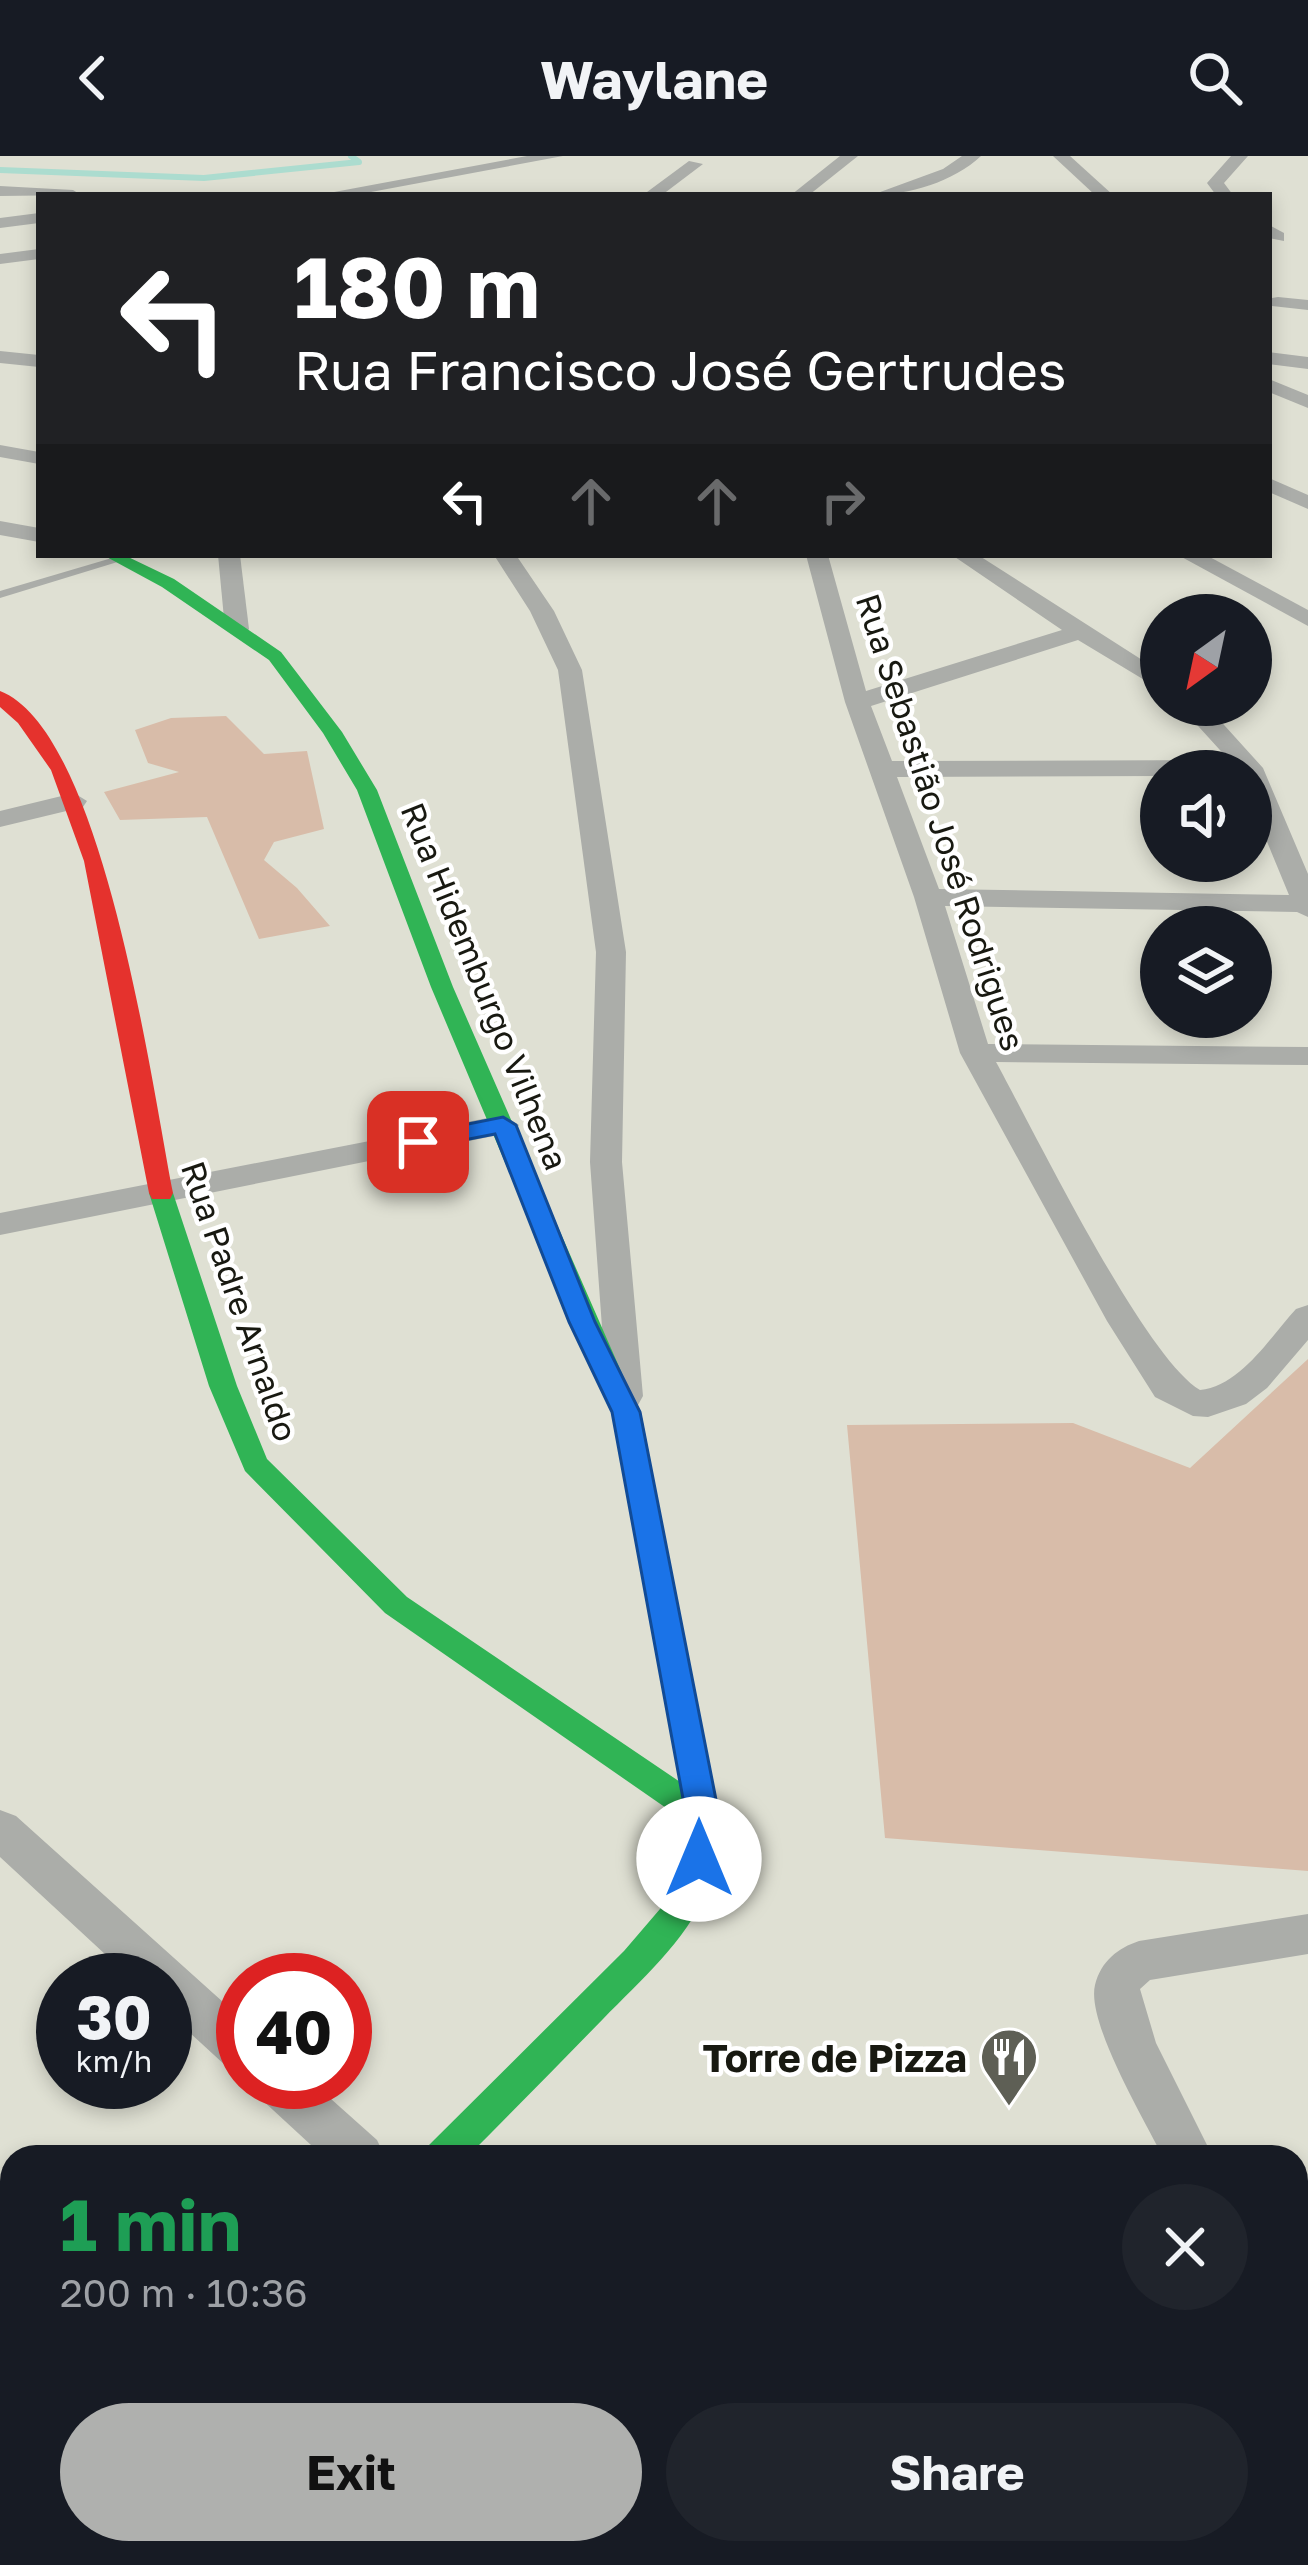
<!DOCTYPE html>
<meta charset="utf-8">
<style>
body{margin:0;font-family:"Golos Text",sans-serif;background:#20242c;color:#f1f3f6;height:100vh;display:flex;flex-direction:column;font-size:45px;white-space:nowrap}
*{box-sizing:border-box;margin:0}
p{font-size:39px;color:#9ea1a6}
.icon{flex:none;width:66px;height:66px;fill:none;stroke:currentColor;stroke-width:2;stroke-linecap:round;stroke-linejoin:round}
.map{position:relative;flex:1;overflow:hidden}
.sheet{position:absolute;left:0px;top:1989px;width:1308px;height:420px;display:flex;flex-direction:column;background:#171b24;border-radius:36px 36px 0 0;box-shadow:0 6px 18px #0003}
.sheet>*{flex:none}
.banner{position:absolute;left:36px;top:36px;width:1236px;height:366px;border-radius:0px;box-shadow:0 6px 18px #0003;background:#202124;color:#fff;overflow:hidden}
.needle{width:78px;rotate:213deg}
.fabs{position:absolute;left:1140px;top:438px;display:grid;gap:24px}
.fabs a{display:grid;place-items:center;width:132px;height:132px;border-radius:50%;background:#171b24;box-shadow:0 6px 18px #0003;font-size:60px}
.speed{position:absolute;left:36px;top:1797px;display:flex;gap:24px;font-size:60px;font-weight:700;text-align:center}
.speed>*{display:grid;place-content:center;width:156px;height:156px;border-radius:50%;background:#171b24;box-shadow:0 6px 18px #0003;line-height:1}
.speed small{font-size:30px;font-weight:400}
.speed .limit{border:18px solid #d22;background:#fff;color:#111}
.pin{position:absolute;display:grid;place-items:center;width:102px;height:102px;color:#fff;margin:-51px;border-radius:24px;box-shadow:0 6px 18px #0006}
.me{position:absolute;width:132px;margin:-66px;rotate:0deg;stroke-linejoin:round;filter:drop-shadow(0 0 9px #0008)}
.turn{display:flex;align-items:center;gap:42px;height:252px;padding:0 60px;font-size:54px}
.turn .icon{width:156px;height:156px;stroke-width:2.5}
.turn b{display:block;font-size:84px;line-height:102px}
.lanes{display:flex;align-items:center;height:114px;padding:0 60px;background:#0003;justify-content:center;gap:60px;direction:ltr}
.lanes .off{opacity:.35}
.round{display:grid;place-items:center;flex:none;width:126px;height:126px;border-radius:63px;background:#20242c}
.overview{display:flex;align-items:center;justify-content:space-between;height:204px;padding:0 60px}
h1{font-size:72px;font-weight:700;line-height:90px;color:#1e9e55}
.action{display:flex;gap:24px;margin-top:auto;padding:24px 60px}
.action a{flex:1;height:138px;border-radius:72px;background:#afb0ae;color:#111;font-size:48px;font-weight:700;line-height:138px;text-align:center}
.action a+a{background:#20242c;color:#f1f3f6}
header{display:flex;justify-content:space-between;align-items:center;height:156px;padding:0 60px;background:#171b24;font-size:54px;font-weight:700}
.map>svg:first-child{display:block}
.forest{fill:#d8bca9}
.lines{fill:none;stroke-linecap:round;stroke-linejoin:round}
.stream{stroke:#acdccf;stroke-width:6}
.lane{fill:#abada9;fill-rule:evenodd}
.street{fill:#abada9;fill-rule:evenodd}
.fast{fill:#30b455;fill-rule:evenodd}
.jam{fill:#e5322d;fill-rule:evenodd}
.route{fill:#1a73e8;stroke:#114b97;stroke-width:3}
.labels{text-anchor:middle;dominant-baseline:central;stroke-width:9;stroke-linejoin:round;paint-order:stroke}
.street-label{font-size:33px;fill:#181911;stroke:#fff}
.near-poi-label{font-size:39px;font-weight:bold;fill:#181911;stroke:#fff;text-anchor:end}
</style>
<header><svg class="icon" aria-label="back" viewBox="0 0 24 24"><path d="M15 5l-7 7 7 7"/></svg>Waylane<svg class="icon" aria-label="search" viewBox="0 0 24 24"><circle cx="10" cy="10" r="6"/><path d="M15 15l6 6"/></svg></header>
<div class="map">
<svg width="1308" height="2409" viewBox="0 0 1308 2409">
<rect width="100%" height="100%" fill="#dfe0d3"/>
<g class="forest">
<path d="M226,560l38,38 43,-3 17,78 -50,13 -10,18 33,28 33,38 -71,13 -52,-122 -87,3 -16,-28 75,-20 -31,-9 -13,-33 36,-12z"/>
<path d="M1308,1203v512l-423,-33 -38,-413 226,-2 117,45z"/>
</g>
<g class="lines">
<path class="stream" d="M0,14l204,8 155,-16 -8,-6"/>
<path class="lane" d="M122,399l4,3 -2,2 -124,38v-7z"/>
<g class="street">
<path d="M527,0h36l-208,39h-37z"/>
<path d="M840,0h18l-49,39h-18z"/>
<path d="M962,0h19c-28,26 -72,39 -109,39l71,-26z"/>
<path d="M1053,0h17l43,39h-18z"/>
<path d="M1231,0h17l-24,27 9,12h-17l-9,-12z"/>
<path d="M689,5l14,3 -41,31h-19z"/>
<path d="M0,30l73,4 8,5 -81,1z"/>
<path d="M39,57v10l-39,5v-10z"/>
<path d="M1269,69l15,8v8l-15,-3z"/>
<path d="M39,93v10l-39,5v-10z"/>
<path d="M1278,141l30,3v10l-36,-4v-8z"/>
<path d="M0,195l39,4v12l-39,-4z"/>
<path d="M1269,196l39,5v12l-39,-5z"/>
<path d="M1269,223l39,16v13l-39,-16z"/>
<path d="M0,289l39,7v12l-39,-7z"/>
<path d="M1269,322l39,17v14l-39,-17z"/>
<path d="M0,365l39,7v14l-39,-7z"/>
<path d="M218,399h22l9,74 -4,5 -8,2 -12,-7z"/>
<path d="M494,399h22l38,56 28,59 44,282 -4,210 21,234 -5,9 -13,4 -13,-4 -5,-9 -17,-234 6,-210 -38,-282 -28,-59z"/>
<path d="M806,399h22l38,136 196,-61 -110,-75h26l183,117v18l-83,-50 -207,66 21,55 337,-1 -50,-55h27l57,63 45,106v43l-11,-5 -352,-6 43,138 320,3v18l-312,-3c38,69 148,295 204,328 41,-4 70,-53 96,-81l12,-4v35l-41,48 -21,16 -38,13 -15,-1 -38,-19 -48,-76 -147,-268 -46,-156 -69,-195zM1161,615h90v32l38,92 -350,-6 -42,-112 264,-1z"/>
<path d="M1178,399h28l102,55v16z"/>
<path d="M74,637l13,8 -4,6 -83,20v-16z"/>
<path d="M503,959l16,10 -5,7 -514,103v-22z"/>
<path d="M0,1654l16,6 227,204v53l-17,-7 -61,-56v-30h-32l-133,-123z"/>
<path d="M1308,1758v40l-158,26 -10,9 16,54 57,114h-50c-18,-36 -77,-135 -68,-172 6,-24 23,-37 44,-44z"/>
<path d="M253,1926h59l65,58 8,17h-61l-64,-59z"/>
<path d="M1308,2089v50l-12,4v-50z"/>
<path d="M0,2116l12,3v52l-12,-3z"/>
<path d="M714,2397h57l-5,12h-57z"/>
</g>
<g class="fast">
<path d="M103,399h21l50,24 107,73 61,80 35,58 76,197 171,391 -4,7h-20l-4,-7 -165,-391 -74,-197 -34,-57 -54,-73 -107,-73z"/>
<path d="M161,1029l12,8 64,193 30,73 140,138 279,189 12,-6 11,4c14,28 10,78 -2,107 -21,50 -67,90 -104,128 -45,46 -90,92 -136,138h-44l6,-12 195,-194 42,-49 16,-43v-40l-297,-206 -140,-142 -36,-85 -60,-193z"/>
</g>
<g class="jam">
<path d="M0,535c104,40 152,397 173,502l-3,6h-18l-3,-6 -65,-332 -33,-91 -33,-47 -18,-16z"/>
<path d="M610,1212l10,3 21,41 73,382 -5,10 -11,4 -11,-4 -5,-10 -69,-382 -17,-34z"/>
</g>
</g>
<path class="route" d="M503,961l13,8 79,197 45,90 79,403 -8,54 -12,4 -12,-4 -5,-10 4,-44 -74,-403 -43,-90 -74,-188 -77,15 -13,-7 13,-8z"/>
<defs>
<g id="restaurant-pin" transform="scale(3)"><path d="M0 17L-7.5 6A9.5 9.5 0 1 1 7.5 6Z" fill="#5e5f55" stroke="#fff"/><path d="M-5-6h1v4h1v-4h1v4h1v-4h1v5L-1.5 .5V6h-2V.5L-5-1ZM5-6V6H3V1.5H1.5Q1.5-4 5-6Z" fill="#fff"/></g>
</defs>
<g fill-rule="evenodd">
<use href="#restaurant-pin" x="1009" y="1901"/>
</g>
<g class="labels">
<g class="street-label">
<text transform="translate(941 666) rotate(72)">Rua Sebastião José Rodrigues</text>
<text transform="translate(485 830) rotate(68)">Rua Hidemburgo Vilhena</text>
<text transform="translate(240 1145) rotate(71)">Rua Padre Arnaldo</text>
</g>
<g class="near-poi-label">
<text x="967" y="1901">Torre de Pizza</text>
</g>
</g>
</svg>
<div class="fabs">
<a><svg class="needle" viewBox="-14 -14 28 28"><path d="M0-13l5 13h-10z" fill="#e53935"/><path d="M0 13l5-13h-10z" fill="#9ea1a6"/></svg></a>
<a><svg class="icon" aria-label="sound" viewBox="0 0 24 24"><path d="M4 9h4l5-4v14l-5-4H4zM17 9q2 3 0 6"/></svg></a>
<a><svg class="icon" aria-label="layers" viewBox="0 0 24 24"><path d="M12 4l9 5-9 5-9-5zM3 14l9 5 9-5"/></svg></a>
</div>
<div class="speed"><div>30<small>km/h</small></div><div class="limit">40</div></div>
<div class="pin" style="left:418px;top:986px;background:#d93025"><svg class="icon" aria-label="arrive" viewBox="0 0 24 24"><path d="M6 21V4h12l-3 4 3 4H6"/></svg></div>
<svg class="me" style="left:699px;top:1703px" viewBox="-20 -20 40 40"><circle r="19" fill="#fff"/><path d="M0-13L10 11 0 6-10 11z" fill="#1a73e8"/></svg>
<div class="banner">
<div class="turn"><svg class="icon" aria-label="left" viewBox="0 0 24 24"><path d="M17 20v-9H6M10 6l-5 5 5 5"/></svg><div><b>180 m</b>Rua Francisco José Gertrudes</div></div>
<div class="lanes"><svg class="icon" aria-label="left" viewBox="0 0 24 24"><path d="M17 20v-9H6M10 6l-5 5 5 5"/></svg><svg class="icon off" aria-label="ahead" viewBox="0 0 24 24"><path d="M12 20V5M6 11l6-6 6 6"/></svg><svg class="icon off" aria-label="ahead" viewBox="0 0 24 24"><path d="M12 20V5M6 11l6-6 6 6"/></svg><svg class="icon off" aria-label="right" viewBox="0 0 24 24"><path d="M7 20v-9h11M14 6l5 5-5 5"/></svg></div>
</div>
<section class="sheet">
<div class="overview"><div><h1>1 min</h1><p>200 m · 10:36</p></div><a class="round"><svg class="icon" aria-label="close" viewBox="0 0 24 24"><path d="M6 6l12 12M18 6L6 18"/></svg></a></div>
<div class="action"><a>Exit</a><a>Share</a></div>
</section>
</div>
